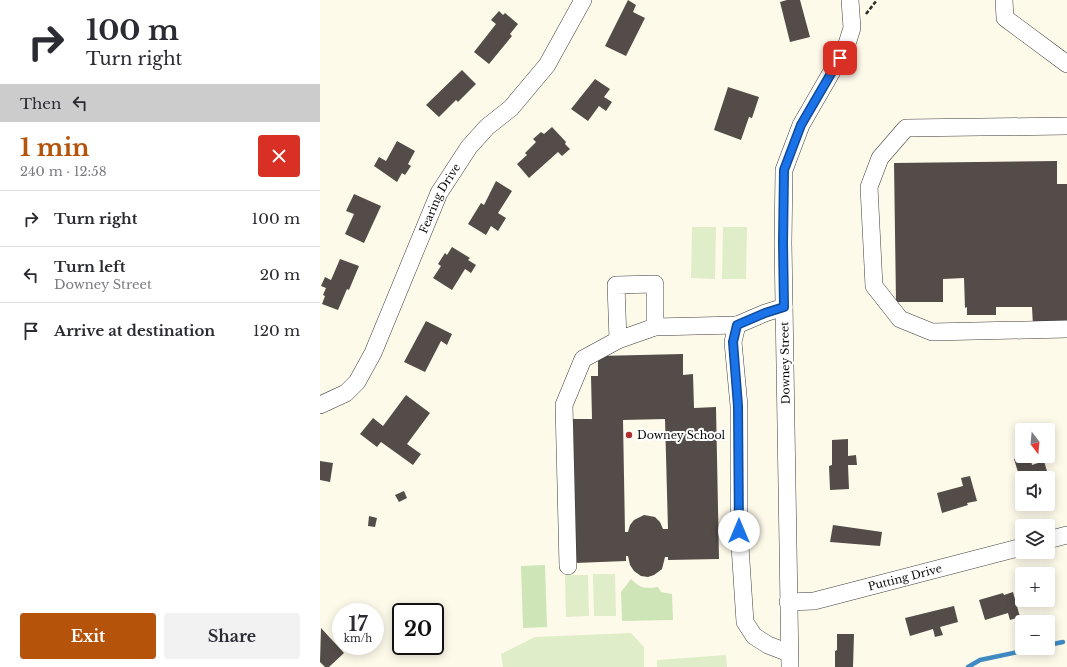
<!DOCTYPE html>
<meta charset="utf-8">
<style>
body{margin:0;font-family:"Libre Baskerville",serif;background:#f2f2f3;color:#2b2b33;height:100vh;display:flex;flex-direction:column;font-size:15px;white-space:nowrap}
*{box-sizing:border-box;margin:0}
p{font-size:13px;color:#7c7c81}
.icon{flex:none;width:22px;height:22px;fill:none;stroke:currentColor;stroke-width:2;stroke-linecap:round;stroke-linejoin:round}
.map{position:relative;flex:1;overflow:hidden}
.details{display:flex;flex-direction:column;background:#fff;width:320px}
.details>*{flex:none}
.guide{background:#fff;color:#2b2b33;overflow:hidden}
.needle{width:26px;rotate:164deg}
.buttons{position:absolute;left:695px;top:423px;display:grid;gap:8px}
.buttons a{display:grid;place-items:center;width:40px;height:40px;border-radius:4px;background:#fff;box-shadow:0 2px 10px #0003;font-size:20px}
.speed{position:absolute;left:12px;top:603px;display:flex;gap:8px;font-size:20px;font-weight:700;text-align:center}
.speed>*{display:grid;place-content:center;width:52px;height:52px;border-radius:50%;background:#fff;box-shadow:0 2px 10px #0003;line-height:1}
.speed small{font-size:10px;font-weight:400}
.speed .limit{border:2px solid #111;border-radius:6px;background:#fff;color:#111}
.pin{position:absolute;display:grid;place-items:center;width:34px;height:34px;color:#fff;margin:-17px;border-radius:8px;box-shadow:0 2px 6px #0006}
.me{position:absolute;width:44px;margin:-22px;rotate:0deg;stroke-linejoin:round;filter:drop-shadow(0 0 3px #0008)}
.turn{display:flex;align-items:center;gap:14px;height:84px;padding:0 20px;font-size:18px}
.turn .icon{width:52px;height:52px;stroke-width:2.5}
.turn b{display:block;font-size:28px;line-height:34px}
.then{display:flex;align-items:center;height:38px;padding:0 20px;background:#0003;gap:8px;font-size:15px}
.round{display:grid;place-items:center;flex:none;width:42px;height:42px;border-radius:4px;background:#f2f2f3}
.head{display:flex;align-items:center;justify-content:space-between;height:68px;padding:0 20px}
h1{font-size:24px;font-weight:700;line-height:30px;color:#b45309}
.button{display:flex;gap:8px;margin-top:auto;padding:8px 20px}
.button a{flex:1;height:46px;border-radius:4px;background:#b45309;color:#fff;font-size:16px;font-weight:700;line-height:46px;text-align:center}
.button a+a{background:#f2f2f3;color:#2b2b33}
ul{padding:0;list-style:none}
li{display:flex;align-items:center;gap:12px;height:56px;padding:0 20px;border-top:1px solid #e1e1e2}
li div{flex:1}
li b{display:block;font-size:15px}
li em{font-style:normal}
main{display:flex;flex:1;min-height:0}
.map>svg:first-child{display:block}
.green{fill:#cde5b7}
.pitch{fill:#dfedc8}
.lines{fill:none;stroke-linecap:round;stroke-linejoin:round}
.stream{stroke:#3f8ac2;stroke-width:4.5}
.building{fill:#534c48;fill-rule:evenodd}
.minor-casing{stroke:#3e3e3e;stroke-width:18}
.path{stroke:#2d2d2d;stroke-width:2.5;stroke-dasharray:4 2;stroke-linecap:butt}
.minor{stroke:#fff;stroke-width:17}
.route-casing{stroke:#114b97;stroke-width:10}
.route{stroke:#1a73e8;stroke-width:7}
.poi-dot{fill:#b02e30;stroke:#fff;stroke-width:1.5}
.labels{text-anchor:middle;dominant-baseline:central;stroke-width:4;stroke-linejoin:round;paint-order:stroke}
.street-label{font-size:11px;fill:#0b0b0b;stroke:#fff}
.poi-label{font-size:11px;fill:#0b0b0b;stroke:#fff;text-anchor:start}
</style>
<main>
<section class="details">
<div class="guide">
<div class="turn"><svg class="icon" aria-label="right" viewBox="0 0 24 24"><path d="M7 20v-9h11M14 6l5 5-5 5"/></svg><div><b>100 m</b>Turn right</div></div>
<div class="then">Then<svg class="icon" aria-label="left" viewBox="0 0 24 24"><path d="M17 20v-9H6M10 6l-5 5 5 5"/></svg></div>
</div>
<div class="head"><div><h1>1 min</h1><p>240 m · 12:58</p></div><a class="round" style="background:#d93025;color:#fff"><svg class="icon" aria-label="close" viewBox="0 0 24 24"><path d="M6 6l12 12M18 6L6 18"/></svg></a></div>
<ul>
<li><svg class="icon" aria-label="right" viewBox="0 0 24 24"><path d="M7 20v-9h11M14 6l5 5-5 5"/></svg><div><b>Turn right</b></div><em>100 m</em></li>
<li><svg class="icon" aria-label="left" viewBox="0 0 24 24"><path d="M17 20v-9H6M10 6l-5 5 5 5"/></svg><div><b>Turn left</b><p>Downey Street</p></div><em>20 m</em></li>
<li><svg class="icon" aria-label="arrive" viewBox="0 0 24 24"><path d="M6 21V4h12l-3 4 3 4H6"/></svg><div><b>Arrive at destination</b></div><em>120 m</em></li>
</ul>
<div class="button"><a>Exit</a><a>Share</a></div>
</section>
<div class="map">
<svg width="747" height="667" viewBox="0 0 747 667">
<rect width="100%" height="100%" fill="#fefaea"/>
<g class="green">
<path d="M225,565l2,62 -24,1 -2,-62z"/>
<path d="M311,579c9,9 14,10 27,8l3,5 11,2 1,26 -51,1 -1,-29z"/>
</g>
<g class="pitch">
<path d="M372,227h24l-1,52 -24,-1z"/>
<path d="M403,227h24l-1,52h-24z"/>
<path d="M295,574l1,42h-22l-1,-42z"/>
<path d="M245,575h23l1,41 -23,1z"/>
<path d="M311,633l13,14v20h-141l-2,-13 34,-17z"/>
<path d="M406,655l1,12h-70v-7z"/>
</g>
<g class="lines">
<g class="stream">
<path d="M728,645l15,-3"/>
<path d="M648,667l12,-7 57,-12"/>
</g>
</g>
<g class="building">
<path d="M308,0l8,5 -3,7 12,6 -19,38 -21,-10z"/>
<path d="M467,0h13l10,37 -20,5 -10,-40z"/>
<path d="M179,11l4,4 2,-2 13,11 -8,10 2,2 -23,28 -15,-12 22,-28 -5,-4z"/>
<path d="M142,70l14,14 -18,18 -2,-2 -17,17 -13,-12z"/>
<path d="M275,79l15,10 -6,8 8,5 -6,9 -7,-5 -11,15 -17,-12z"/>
<path d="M408,87l31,10 -7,21 -3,-1 -8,23 -27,-10z"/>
<path d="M232,127l14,15 -1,2 5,5 -8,7 -4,-4 -29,26 -12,-14 10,-9 -2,-2 11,-11 -3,-3 8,-7 3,2z"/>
<path d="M77,141l18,10 -7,13 3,2 -6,9 -3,-2 -5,9 -23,-16 5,-9 7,4z"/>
<path d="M737,161v23h10v142h-34l-1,-19h-36v8h-29v-8l-2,1 -1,-30 -21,1v23h-47l-2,-139z"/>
<path d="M176,181l16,10 -14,22 8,5 -8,13 -7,-5 -5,9 -18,-11 13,-21 3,2z"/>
<path d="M34,194l27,12 -17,37 -19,-9 9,-20 -8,-3z"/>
<path d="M132,247l18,11 -2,2 8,5 -5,8 -6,-4 -13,21 -19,-12 8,-12 -3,-2 7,-11 2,2z"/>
<path d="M20,259l19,7 -10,24 -2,-1 -9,21 -16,-6 3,-8 -2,-1 3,-7 -5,-2 4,-9 6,3z"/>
<path d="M106,321l26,13 -5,11 -6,-4 -16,31 -21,-10z"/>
<path d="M363,354v21l10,-1 1,34 22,-1 3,152 -51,1v-3h-3l-3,12 -8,6 -6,2 -7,-1 -7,-5 -4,-6 -2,-9h-2v5l-51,2 -3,-144h20l-1,-43h7v-20zM345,419l3,110h-5l-3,-7 -5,-5 -11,-2 -10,5 -4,5 -2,7h-3l-2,-112z"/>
<path d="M86,395l24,18 -23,31 14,10 -8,11 -32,-23 -4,5 -17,-13 13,-16 10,8z"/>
<path d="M528,439v17l8,-1 1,10h-9l1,24 -19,1 -1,-24 3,-1v-25z"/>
<path d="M706,456h4l2,9 12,-4 5,17h-27v7l-8,-26z"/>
<path d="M0,461l13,2 -3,19 -10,-2z"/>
<path d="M650,476l7,25 -10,2 1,2 -26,8 -5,-20 26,-7 -2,-8z"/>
<path d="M84,491l3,7 -8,4 -4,-7z"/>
<path d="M49,516l8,2 -2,9 -7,-1z"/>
<path d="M513,525l49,7 -2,14 -50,-4z"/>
<path d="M693,592l7,25 -10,3 -2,-7 -23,7 -6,-20 24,-7 1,2z"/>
<path d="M634,606l4,16 -18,5 3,8 -8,2 -2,-8 -23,7 -5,-18z"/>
<path d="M1,628l23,25 -15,14h-4l-5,-5z"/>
<path d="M517,634h17l-1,33h-18v-16l2,-1z"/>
</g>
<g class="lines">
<g class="minor-casing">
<g id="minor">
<path d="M684,0l1,18 62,46"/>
<path d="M747,126l-161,2 -26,30 -11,29 5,99 26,33 32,13 135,-3"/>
<path d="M464,307l-19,6 -28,12 -4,17 6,64v125l6,91 9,14 14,9 21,8"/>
<path d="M298,340l-2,-55 39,-1v43"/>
<path id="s1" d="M0,405l26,-12 11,-11 16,-29 66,-160 30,-46 18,-20 24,-19 36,-43 36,-65"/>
<path d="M728,540l19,-5"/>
<path d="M248,566l-4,-161 19,-46 35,-19 37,-13 82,-2"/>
<path id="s2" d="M468,602l26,-1 208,-54"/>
<path d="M470,667l-7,-424 1,-73 17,-45 45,-78 6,-19 -2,-28"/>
</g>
</g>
<path class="path" d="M546,14l11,-14"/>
<use href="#minor" class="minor"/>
</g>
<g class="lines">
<g class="route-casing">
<path id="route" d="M419,531l-1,-125 -5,-64 4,-17 28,-12 19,-6 -1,-64 1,-73 17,-45 39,-67"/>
</g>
<use href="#route" class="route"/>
</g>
<circle class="poi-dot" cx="309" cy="435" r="4"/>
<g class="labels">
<g class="street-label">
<text stroke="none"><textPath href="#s1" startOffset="246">Fearing Drive</textPath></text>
<text transform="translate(465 363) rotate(-91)">Downey Street</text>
<text stroke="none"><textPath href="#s2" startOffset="120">Putting Drive</textPath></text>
</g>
<g class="poi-label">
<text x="317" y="435">Downey School</text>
</g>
</g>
</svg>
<div class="buttons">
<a><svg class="needle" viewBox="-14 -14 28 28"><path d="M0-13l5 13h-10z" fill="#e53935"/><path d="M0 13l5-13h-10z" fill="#7c7c81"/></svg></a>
<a><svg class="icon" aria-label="sound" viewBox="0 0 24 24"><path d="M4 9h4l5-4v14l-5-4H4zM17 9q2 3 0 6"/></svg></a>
<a><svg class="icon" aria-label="layers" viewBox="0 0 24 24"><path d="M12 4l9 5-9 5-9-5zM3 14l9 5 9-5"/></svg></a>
<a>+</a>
<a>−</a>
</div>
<div class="speed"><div>17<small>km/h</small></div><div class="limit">20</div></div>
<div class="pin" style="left:520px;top:58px;background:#d93025"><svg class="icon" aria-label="arrive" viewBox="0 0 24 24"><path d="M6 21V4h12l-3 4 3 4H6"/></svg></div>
<svg class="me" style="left:419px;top:531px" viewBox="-20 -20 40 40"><circle r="19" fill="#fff"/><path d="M0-13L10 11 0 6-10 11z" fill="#1a73e8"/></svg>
</div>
</main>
